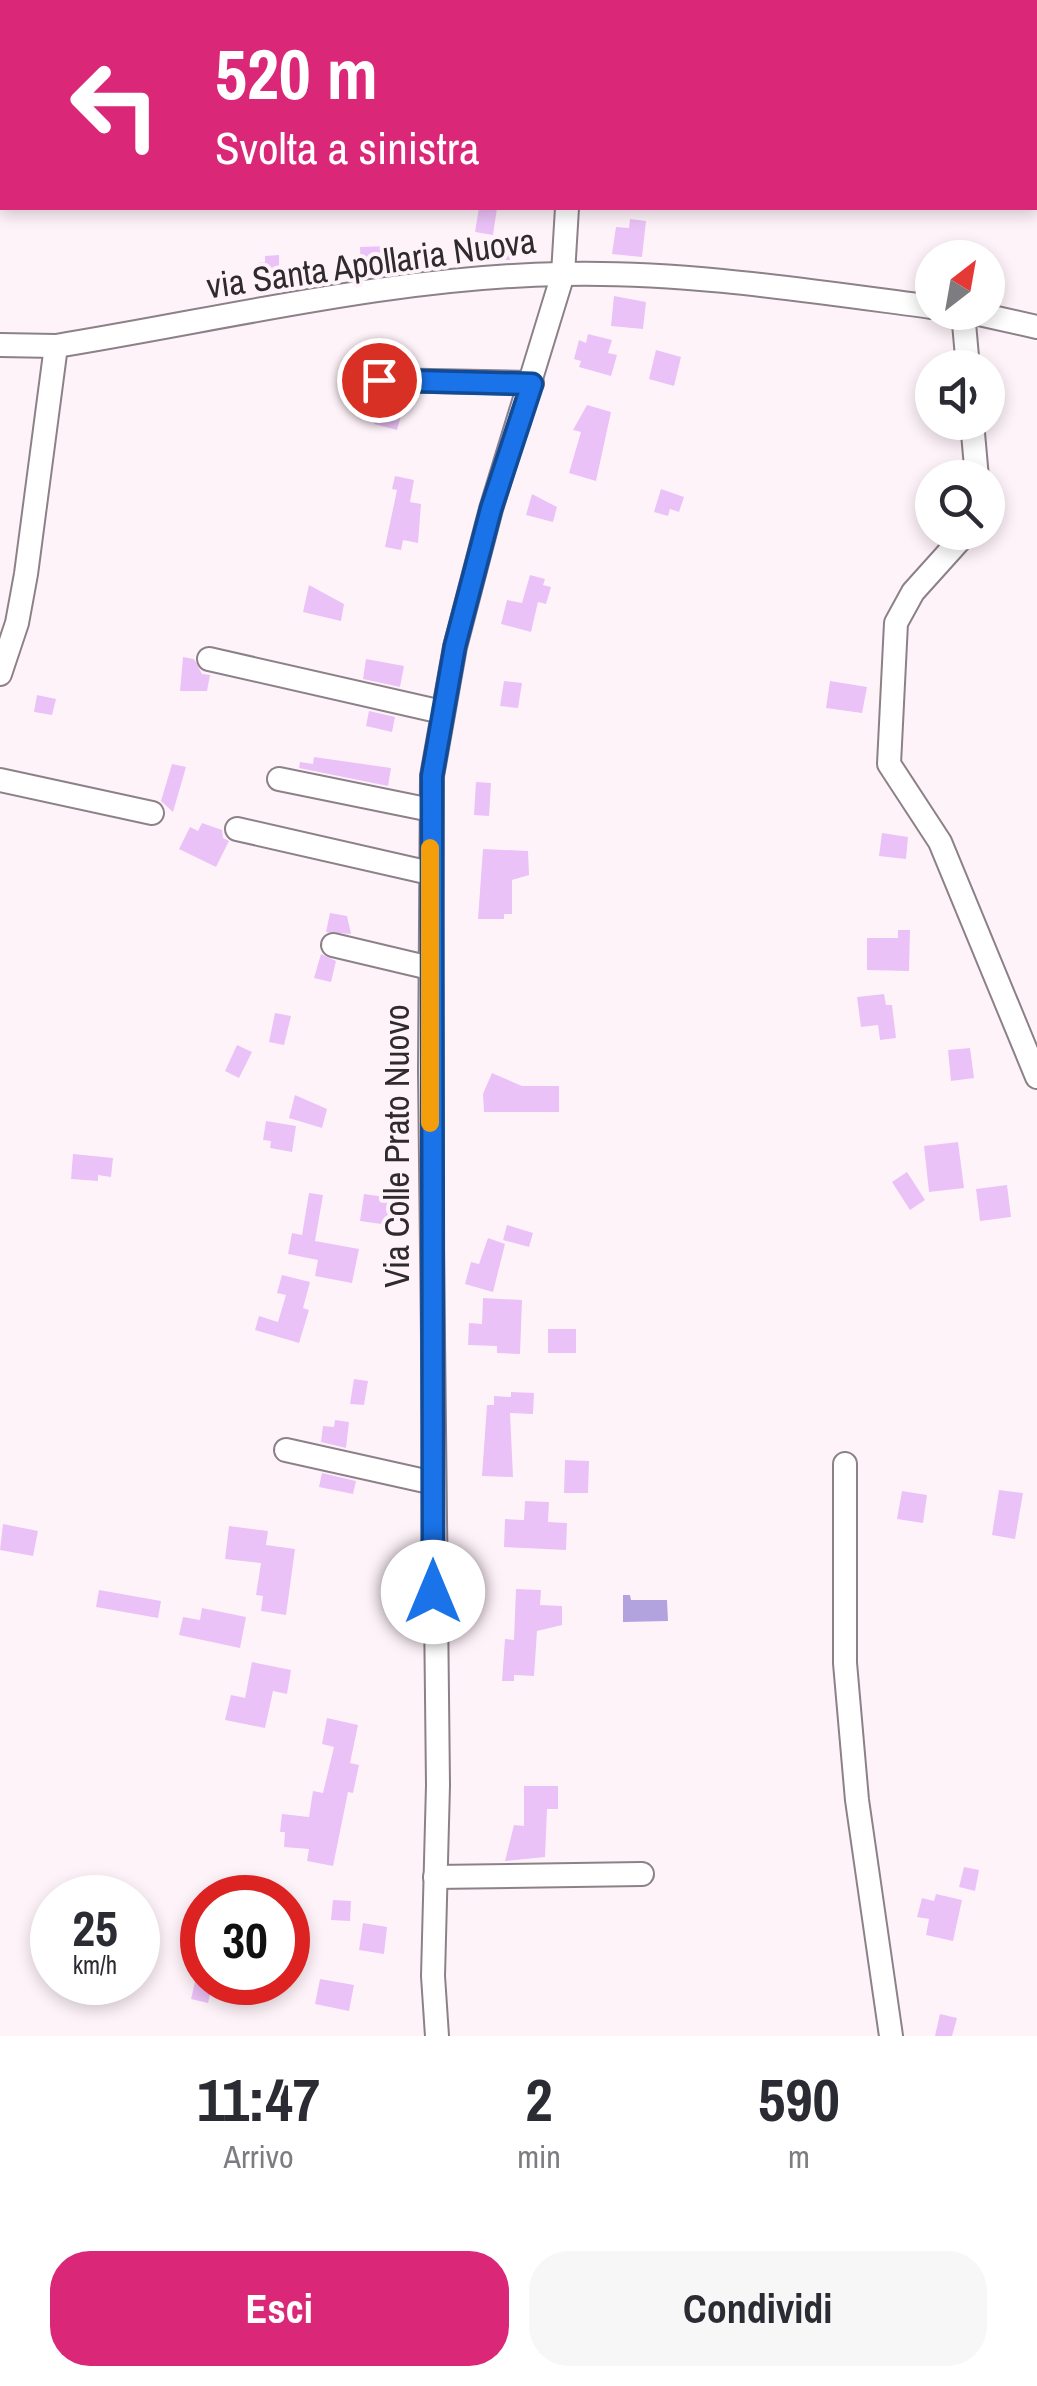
<!DOCTYPE html>
<html lang="it">
<style>
body{margin:0;font-family:"Archivo Narrow",sans-serif;background:#f7f7f7;color:#2b2b33;height:100vh;display:flex;flex-direction:column;font-size:38px;white-space:nowrap}
*{box-sizing:border-box;margin:0}
p{font-size:32px;color:#7c7c81}
.icon{flex:none;width:55px;height:55px;fill:none;stroke:currentColor;stroke-width:2;stroke-linecap:round;stroke-linejoin:round}
.map{position:relative;height:2036px;overflow:hidden}
.side{display:flex;flex-direction:column;background:#fff;flex:1}
.side>*{flex:none}
.guide{position:absolute;left:0px;top:0px;width:1038px;height:210px;box-shadow:0 5px 15px #0003;background:#db2777;color:#fff;overflow:hidden}
.needle{width:65px;rotate:31deg}
.buttons{position:absolute;left:915px;top:240px;display:grid;gap:20px}
.buttons a{display:grid;place-items:center;width:90px;height:90px;border-radius:50%;background:#fff;box-shadow:0 5px 15px #0003;font-size:50px}
.speed{position:absolute;left:30px;top:1875px;display:flex;gap:20px;font-size:50px;font-weight:700;text-align:center}
.speed>*{display:grid;place-content:center;width:130px;height:130px;border-radius:50%;background:#fff;box-shadow:0 5px 15px #0003;line-height:1}
.speed small{font-size:25px;font-weight:400}
.speed .limit{border:15px solid #d22;background:#fff;color:#111}
.pin{position:absolute;display:grid;place-items:center;width:85px;height:85px;color:#fff;margin:-42px;border:5px solid #fff;border-radius:50%;box-shadow:0 2px 10px #0007}
.me{position:absolute;width:110px;margin:-55px;rotate:0deg;stroke-linejoin:round;filter:drop-shadow(0 0 8px #0008)}
.turn{display:flex;align-items:center;gap:35px;height:210px;padding:0 50px;font-size:45px}
.turn .icon{width:130px;height:130px;stroke-width:2.5}
.turn b{display:block;font-size:70px;line-height:85px}
.eta{display:flex;justify-content:space-evenly;align-items:center;height:170px;text-align:center}
.eta b{font-size:60px;font-weight:700;line-height:70px}
.action{display:flex;gap:20px;margin-top:auto;padding:20px 50px}
.action a{flex:1;height:115px;border-radius:40px;background:#db2777;color:#fff;font-size:40px;font-weight:700;line-height:115px;text-align:center}
.action a+a{background:#f7f7f7;color:#2b2b33}
.map>svg:first-child{display:block}
.water{fill:#b2a3de}
.building{fill:#ebc2f7}
.lines{fill:none;stroke-linecap:round;stroke-linejoin:round}
.minor-casing{stroke:#8c8188;stroke-width:26}
.minor{stroke:#fff;stroke-width:22}
.route-casing{stroke:#114b97;stroke-width:25}
.route{stroke:#1a73e8;stroke-width:18}
.slow{stroke:#f59e0b;stroke-width:18}
.labels{text-anchor:middle;dominant-baseline:central;stroke-width:8;stroke-linejoin:round;paint-order:stroke}
.street-label{font-size:35px;fill:#2f2a2d;stroke:#fff3fa}
</style>
<div class="map">
<svg width="1037" height="2036" viewBox="0 0 1037 2036">
<rect width="100%" height="100%" fill="#fff3fa"/>
<path class="water" d="M623,1595h7l1,5h36l1,21 -45,1z"/>
<g class="building">
<path d="M479,208h18l-4,27 -18,-3z"/>
<path d="M630,219l16,2 -4,36 -30,-3 4,-27 13,1z"/>
<path d="M485,240l25,1v19l-25,-1z"/>
<path d="M388,246l1,27 -28,4 -1,-30z"/>
<path d="M279,255v22h-20v-15h6v-6z"/>
<path d="M614,296l32,6 -3,27 -32,-3z"/>
<path d="M588,334l24,6 -4,13 9,2 -6,21 -32,-9 2,-6 -7,-2 5,-19 7,3z"/>
<path d="M656,350l25,7 -7,29 -25,-7z"/>
<path d="M380,401l23,7 -6,22 -23,-6z"/>
<path d="M587,405l24,7 -15,69 -27,-8 12,-41 -8,-2z"/>
<path d="M395,476l19,4 -4,22 11,2 -3,39 -15,-3 -2,10 -16,-3 12,-57 -5,-1z"/>
<path d="M661,489l23,8 -5,15 -9,-3 -2,7 -14,-4z"/>
<path d="M532,494l25,13 -4,15 -27,-7z"/>
<path d="M530,575l15,4 -2,6 8,2 -5,17 -8,-2 -7,30 -30,-8 6,-24 15,3z"/>
<path d="M309,585l35,19 -3,17 -38,-9z"/>
<path d="M183,657l11,2 8,15 8,1 -3,16h-27z"/>
<path d="M366,659l38,7 -4,21 -37,-8z"/>
<path d="M504,681l18,2 -4,25 -18,-2z"/>
<path d="M830,681l37,6 -5,26 -36,-5z"/>
<path d="M37,695l19,4 -4,16 -18,-3z"/>
<path d="M369,711l26,6 -3,15 -26,-6z"/>
<path d="M314,757l77,11 -3,18 -89,-18 1,-6 13,2z"/>
<path d="M172,764l14,3 -13,45 -12,-11z"/>
<path d="M476,782l15,1 -2,33 -15,-1z"/>
<path d="M202,823l20,7 1,8 6,3 -13,26 -37,-18 11,-22 8,4z"/>
<path d="M882,833l26,4 -2,22 -27,-3z"/>
<path d="M483,849l45,2 1,24 -17,5v34h-8v5h-26z"/>
<path d="M330,913l17,3 4,18 -25,-2z"/>
<path d="M898,930h12l-1,41 -42,-1v-32h31z"/>
<path d="M321,954l15,7 -5,21 -17,-4z"/>
<path d="M884,994l2,11h6l4,33 -16,2 -2,-15 -17,2 -4,-30z"/>
<path d="M275,1013l16,3 -7,29 -15,-3z"/>
<path d="M237,1045l15,7 -13,26 -14,-7z"/>
<path d="M970,1048l4,30 -23,3 -3,-31z"/>
<path d="M492,1073l30,13h37v26h-75l-1,-18z"/>
<path d="M295,1095l32,14 -5,19 -33,-10z"/>
<path d="M266,1121l30,5 -4,26 -22,-4 1,-7 -8,-1z"/>
<path d="M958,1142l6,46 -35,4 -5,-46z"/>
<path d="M73,1154l40,4 -2,19 -13,-2v6l-27,-2z"/>
<path d="M907,1172l18,28 -15,10 -18,-28z"/>
<path d="M1007,1185l4,32 -31,4 -4,-32z"/>
<path d="M309,1193l14,2 -8,46 44,8 -7,34 -37,-7 3,-16 -30,-6 4,-21 10,2z"/>
<path d="M364,1194l28,4 -4,27 -28,-4z"/>
<path d="M507,1225l26,8 -4,14 -26,-7z"/>
<path d="M488,1238l17,6 -12,48 -28,-8 6,-22 8,2z"/>
<path d="M282,1275l28,7 -7,26 6,2 -10,33 -44,-13 4,-14 19,6 8,-27 -9,-2z"/>
<path d="M483,1298l39,2 -2,54 -23,-1v-7l-29,-1 1,-22 13,1z"/>
<rect x="548" y="1329" width="28" height="24"/>
<path d="M354,1379l14,2 -4,24 -14,-1z"/>
<path d="M511,1392l23,1 -1,21 -23,-1 3,64 -31,-1 5,-71h7v-9l17,1z"/>
<path d="M335,1420l14,2 -3,26 -25,-6 2,-16 11,1z"/>
<path d="M565,1460l24,1 -1,32h-24z"/>
<path d="M322,1473l34,8 -3,13 -34,-7z"/>
<path d="M999,1490l24,3 -8,46 -23,-4z"/>
<path d="M902,1491l25,4 -4,28 -26,-4z"/>
<path d="M525,1501l24,1 -1,20 19,1 -1,27 -62,-3 1,-28 19,1z"/>
<path d="M3,1524l35,7 -5,25 -33,-6z"/>
<path d="M229,1526l39,5 -2,14 29,4 -9,66 -25,-4 2,-15 -7,-1 5,-32 -36,-4z"/>
<path d="M516,1589l25,1 -1,15 22,1v19l-25,6 -3,45 -20,-1v6h-12l3,-42 9,1z"/>
<path d="M99,1590l62,11 -3,17 -62,-11z"/>
<path d="M202,1608l44,9 -6,31 -61,-13 4,-18 17,3z"/>
<path d="M252,1662l39,8 -4,24 -14,-3 -8,37 -40,-8 6,-25 14,3z"/>
<path d="M327,1718l31,7 -8,38 9,2 -6,28 -5,-1 -15,74 -26,-5 2,-12 -25,-2 1,-15h-5l2,-18 27,3 4,-26 10,2 11,-46 -12,-3z"/>
<path d="M524,1786h34v23h-11l-2,48 -40,4 9,-36 10,1z"/>
<path d="M964,1867l15,3 -4,21 -16,-4z"/>
<path d="M936,1894l26,6 -9,41 -27,-6 3,-16 -12,-2 5,-19 12,3z"/>
<path d="M333,1900l18,1 -1,20 -19,-1z"/>
<path d="M363,1923l24,4 -3,27 -25,-4z"/>
<path d="M320,1979l34,6 -5,26 -34,-7z"/>
<path d="M195,1982h18l-5,21 -17,-4z"/>
<path d="M940,2014l17,4 -5,18h-17z"/>
</g>
<g class="lines">
<g class="minor-casing">
<g id="minor">
<path d="M580,2l1,-2"/>
<path d="M963,312l5,56"/>
<path d="M970,312l67,15"/>
<path d="M0,345l56,1c167,-27 336,-69 505,-72 123,-3 249,17 371,33"/>
<path d="M379,380l153,3"/>
<path d="M972,422l5,56"/>
<path d="M967,532l-54,60 -17,31 -7,141 51,78 97,235"/>
<path d="M209,659l233,53"/>
<path d="M0,674l17,-51 9,-49 30,-228"/>
<path d="M279,779l152,31"/>
<path d="M0,780l152,33"/>
<path d="M237,829l193,44"/>
<path d="M333,945l97,23"/>
<path d="M286,1450l148,33"/>
<path d="M845,1464v199l12,137 34,236"/>
<path d="M435,1877l207,-3"/>
<path d="M437,2036l-4,-60 5,-191 -8,-714 2,-295 23,-129 36,-138 72,-235 4,-66"/>
</g>
</g>
<use href="#minor" class="minor"/>
</g>
<g class="lines">
<g class="route-casing">
<path id="route" d="M379,380l153,4 -41,125 -36,137 -23,130 1,816"/>
</g>
<use href="#route" class="route"/>
<path class="slow" d="M430,848v275"/>
</g>
<g class="labels">
<g class="street-label">
<text transform="translate(371 263) rotate(-8)">via Santa Apollaria Nuova</text>
<text transform="translate(396 1146) rotate(-90)">Via Colle Prato Nuovo</text>
</g>
</g>
</svg>
<div class="buttons">
<a><svg class="needle" viewBox="-14 -14 28 28"><path d="M0-13l5 13h-10z" fill="#e53935"/><path d="M0 13l5-13h-10z" fill="#7c7c81"/></svg></a>
<a><svg class="icon" aria-label="sound" viewBox="0 0 24 24"><path d="M4 9h4l5-4v14l-5-4H4zM17 9q2 3 0 6"/></svg></a>
<a><svg class="icon" aria-label="search" viewBox="0 0 24 24"><circle cx="10" cy="10" r="6"/><path d="M15 15l6 6"/></svg></a>
</div>
<div class="speed"><div>25<small>km/h</small></div><div class="limit">30</div></div>
<div class="pin" style="left:379px;top:380px;background:#d93025"><svg class="icon" aria-label="arrive" viewBox="0 0 24 24"><path d="M6 21V4h12l-3 4 3 4H6"/></svg></div>
<svg class="me" style="left:433px;top:1592px" viewBox="-20 -20 40 40"><circle r="19" fill="#fff"/><path d="M0-13L10 11 0 6-10 11z" fill="#1a73e8"/></svg>
<div class="guide">
<div class="turn"><svg class="icon" aria-label="left" viewBox="0 0 24 24"><path d="M17 20v-9H6M10 6l-5 5 5 5"/></svg><div><b>520 m</b>Svolta a sinistra</div></div>
</div>
</div>
<section class="side">
<div class="eta">
<div><b>11:47</b><p>Arrivo</p></div>
<div><b>2</b><p>min</p></div>
<div><b>590</b><p>m</p></div>
</div>
<div class="action"><a>Esci</a><a>Condividi</a></div>
</section>
